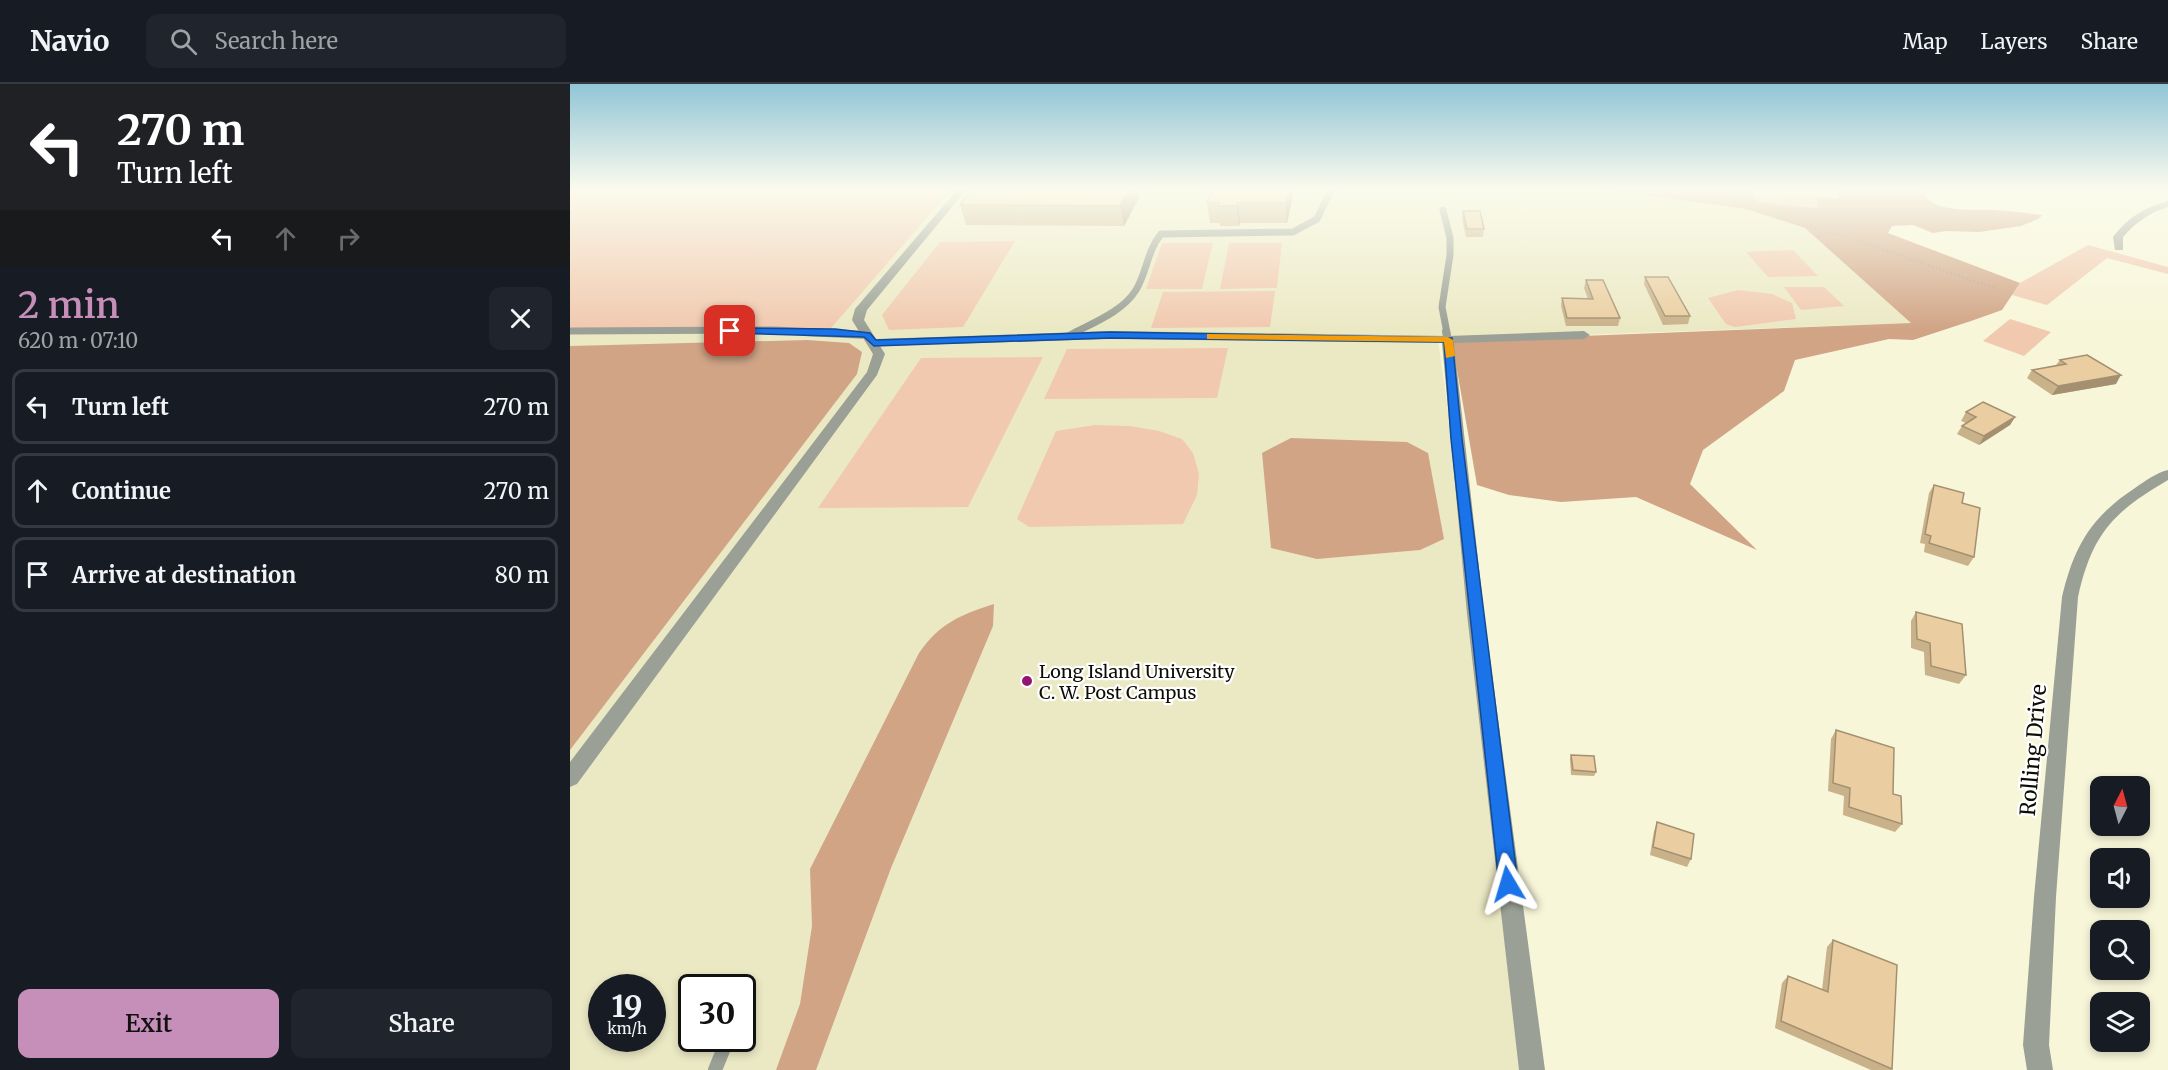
<!DOCTYPE html>
<meta charset="utf-8">
<style>
body{margin:0;font-family:Merriweather,serif;background:#20242c;color:#f1f3f6;height:100vh;display:flex;flex-direction:column;font-size:22px;white-space:nowrap}
*{box-sizing:border-box;margin:0}
p{font-size:20px;color:#9ea1a6}
.icon{flex:none;width:33px;height:33px;fill:none;stroke:currentColor;stroke-width:2;stroke-linecap:round;stroke-linejoin:round}
.map{position:relative;flex:1;overflow:hidden}
.drawer{display:flex;flex-direction:column;background:#171b24;width:570px}
.drawer>*{flex:none}
.banner{background:#202124;color:#fff;overflow:hidden}
.needle{width:39px;rotate:6deg}
.tools{position:absolute;left:1520px;top:692px;display:grid;gap:12px}
.tools a{display:grid;place-items:center;width:60px;height:60px;border-radius:12px;background:#171b24;box-shadow:0 3px 9px #0003;font-size:30px}
.speed{position:absolute;left:18px;top:890px;display:flex;gap:12px;font-size:30px;font-weight:700;text-align:center}
.speed>*{display:grid;place-content:center;width:78px;height:78px;border-radius:50%;background:#171b24;box-shadow:0 3px 9px #0003;line-height:1}
.speed small{font-size:15px;font-weight:400}
.speed .limit{border:3px solid #111;border-radius:9px;background:#fff;color:#111}
.pin{position:absolute;display:grid;place-items:center;width:51px;height:51px;color:#fff;margin:-26px;border-radius:12px;box-shadow:0 3px 9px #0006}
.me{position:absolute;width:66px;margin:-33px;rotate:353deg;stroke-linejoin:round;filter:drop-shadow(0 0 4px #0008)}
.turn{display:flex;align-items:center;gap:21px;height:126px;padding:0 18px;font-size:27px}
.turn .icon{width:78px;height:78px;stroke-width:2.5}
.turn b{display:block;font-size:42px;line-height:51px}
.lanes{display:flex;align-items:center;height:57px;padding:0 18px;background:#0003;justify-content:center;gap:30px;direction:ltr}
.lanes .off{opacity:.35}
.round{display:grid;place-items:center;flex:none;width:63px;height:63px;border-radius:12px;background:#20242c}
.head{display:flex;align-items:center;justify-content:space-between;height:102px;padding:0 18px}
h1{font-size:36px;font-weight:600;line-height:45px;color:#c68fba}
.action{display:flex;gap:12px;margin-top:auto;padding:12px 18px}
.action a{flex:1;height:69px;border-radius:12px;background:#c68fba;color:#111;font-size:24px;font-weight:600;line-height:69px;text-align:center}
.action a+a{background:#20242c;color:#f1f3f6}
ul{padding:0;list-style:none}
li{display:flex;align-items:center;gap:18px;height:75px;margin:0 12px 9px;padding:0 6px;border:3px solid #363941;border-radius:12px}
li div{flex:1}
li b{display:block;font-size:22px}
li em{font-style:normal}
header{display:flex;align-items:center;gap:36px;box-sizing:border-box;height:84px;padding:0 30px;background:#171b24;border-bottom:2px solid #363941}
header strong{font-size:28px}
nav{display:flex;gap:33px;margin-inline-start:auto;font-size:21px}
.search{width:420px;height:54px;background:#20242c;display:flex;align-items:center;gap:15px;box-sizing:border-box;padding:0 21px;border-radius:12px;color:#9ea1a6;font-size:22px}
main{display:flex;flex:1;min-height:0}
.map>svg:first-child{display:block}
.built{fill:#ebe9c4;fill-rule:evenodd}
.green{fill:#f1c9af}
.forest{fill:#d1a486}
.lines{fill:none;stroke-linecap:round;stroke-linejoin:round}
.path{stroke:#a09f89;stroke-width:2;stroke-dasharray:1 3;stroke-linecap:butt}
.service-far2{stroke:#9aa095;stroke-width:7}
.service-far1{stroke:#9aa095;stroke-width:8}
.service{stroke:#9aa095;stroke-width:14}
.minor{fill:#9aa095;fill-rule:evenodd}
.wall{fill:#c9b18a}
.shaded-wall{fill:#a49071}
.building{fill:#eacea1;stroke:#a49071;stroke-width:1.5}
.route{fill:#1a73e8;stroke:#114b97;stroke-width:1.5}
.slow{fill:#f59e0b}
.poi-dot{fill:#921571;stroke:#fff;stroke-width:2}
.labels{text-anchor:middle;dominant-baseline:central;stroke-width:4.5;stroke-linejoin:round;paint-order:stroke}
.poi-label{font-size:18px;fill:#0d0d04;stroke:#fff;text-anchor:start}
.near-street-label{font-size:21px;fill:#0d0d04;stroke:#fff}
</style>
<header>
<strong>Navio</strong>
<div class="search"><svg class="icon" aria-label="search" viewBox="0 0 24 24"><circle cx="10" cy="10" r="6"/><path d="M15 15l6 6"/></svg>Search here</div>
<nav><a>Map</a><a>Layers</a><a>Share</a></nav>
</header>
<main>
<section class="drawer">
<div class="banner">
<div class="turn"><svg class="icon" aria-label="left" viewBox="0 0 24 24"><path d="M17 20v-9H6M10 6l-5 5 5 5"/></svg><div><b>270 m</b>Turn left</div></div>
<div class="lanes"><svg class="icon" aria-label="left" viewBox="0 0 24 24"><path d="M17 20v-9H6M10 6l-5 5 5 5"/></svg><svg class="icon off" aria-label="ahead" viewBox="0 0 24 24"><path d="M12 20V5M6 11l6-6 6 6"/></svg><svg class="icon off" aria-label="right" viewBox="0 0 24 24"><path d="M7 20v-9h11M14 6l5 5-5 5"/></svg></div>
</div>
<div class="head"><div><h1>2 min</h1><p>620 m · 07:10</p></div><a class="round"><svg class="icon" aria-label="close" viewBox="0 0 24 24"><path d="M6 6l12 12M18 6L6 18"/></svg></a></div>
<ul>
<li><svg class="icon" aria-label="left" viewBox="0 0 24 24"><path d="M17 20v-9H6M10 6l-5 5 5 5"/></svg><div><b>Turn left</b></div><em>270 m</em></li>
<li><svg class="icon" aria-label="ahead" viewBox="0 0 24 24"><path d="M12 20V5M6 11l6-6 6 6"/></svg><div><b>Continue</b></div><em>270 m</em></li>
<li><svg class="icon" aria-label="arrive" viewBox="0 0 24 24"><path d="M6 21V4h12l-3 4 3 4H6"/></svg><div><b>Arrive at destination</b></div><em>80 m</em></li>
</ul>
<div class="action"><a>Exit</a><a>Share</a></div>
</section>
<div class="map">
<svg width="1598" height="986" viewBox="0 0 1598 986">
<rect width="100%" height="100%" fill="#f7f6d8"/>
<path class="built" d="M0,106h1035l141,19 59,19 107,95 -474,17 33,230 61,500h-962zM32,903h50v51h-50zM122,903h50v51h-50z"/>
<g class="green">
<path d="M0,106h381l-120,138 -261,5z"/>
<path d="M1184,107l62,5 3,12 -63,-6z"/>
<path d="M445,157l-52,86 -74,3 -7,-15 58,-73z"/>
<path d="M592,159h51l-11,46h-56z"/>
<path d="M659,159h53l-5,45 -57,1z"/>
<path d="M1518,161l80,22v7l-61,-16 -60,47 -35,-10 8,-12z"/>
<path d="M1223,166l25,26 -50,1 -22,-25z"/>
<path d="M1214,203h40l20,19 -43,4z"/>
<path d="M1168,206l34,4 20,9 4,16 -61,8 -9,-3 -18,-26z"/>
<path d="M705,207l-5,36 -119,1 12,-36z"/>
<path d="M1440,235l41,13 -27,24 -41,-15z"/>
<path d="M658,264l-11,50 -173,1 23,-50z"/>
<path d="M473,273l-75,150 -150,1 103,-150z"/>
<path d="M525,341l35,1 29,5 23,8 11,14 6,21 -2,21 -14,29 -154,3 -12,-8 39,-88z"/>
</g>
<g class="forest">
<path d="M1035,106h146l3,1 2,11 62,6 -2,-12 22,2 2,-8h86l-2,2c7,22 52,17 71,18 16,1 32,3 48,5l-5,4 -17,7 -42,6 -33,-1 -13,2 -20,-8 -21,1 -4,7 132,50 -18,27 -31,11 -58,19 -24,-1 -94,21 -11,31 -81,59 -13,34 67,66 -121,-53 -75,5 -52,-7 -32,-10 -25,-144 459,-18 -106,-95 -59,-19z"/>
<path d="M237,256l42,3 13,9 -5,22 -287,376v-404z"/>
<path d="M721,354l116,4 21,11 16,86 -24,11 -103,9 -46,-11 -9,-95z"/>
<path d="M424,520l-1,22 -102,242 -75,202h-40l24,-66 12,-78 -2,-57 109,-216c21,-30 41,-38 75,-49z"/>
</g>
<g class="lines">
<path class="path" d="M1122,106l169,52 136,47"/>
<g class="service-far2">
<path d="M873,126l7,28v17l-8,52 5,26"/>
<path d="M0,247l205,-1 57,3"/>
<path d="M504,249c21,-11 49,-22 62,-43 11,-18 11,-39 25,-56l132,-2 24,-13 14,-29"/>
</g>
<g class="service-far1">
<path d="M234,248l63,3"/>
<path d="M876,248l2,8"/>
<path d="M499,252l8,-4"/>
</g>
<g class="service">
<path d="M172,921l3,-6"/>
<path d="M145,986l13,-32"/>
</g>
<g class="minor">
<path d="M387,106h9l-99,120 -3,10 12,19 234,-8 338,5 136,-5 6,4 -6,4 -130,4 30,271 61,456h-26l-52,-456 -25,-271 -332,-4 -230,7 5,8 -8,21 -300,409 -7,3v-25l297,-390 6,-18 -21,-34 3,-11z"/>
<path d="M1598,117v6c-18,5 -33,16 -45,30v13h-8l-2,-13c14,-19 32,-30 55,-36z"/>
<path d="M1598,386v10c-55,32 -76,54 -90,117l-22,300 -7,148 4,25h-26l-4,-25 11,-148 28,-300c12,-51 29,-80 73,-109 10,-7 21,-15 33,-18z"/>
</g>
</g>
<g class="wall">
<path d="M642,106h81v5l-6,28h-47l-1,3h-19v-3h-10l-3,-20z"/>
<path d="M569,114l-15,28 -158,-1 -6,-20z"/>
<path d="M893,127l21,18 -1,8h-17l-4,-18z"/>
<path d="M1075,193l45,39 -2,8 -25,1 -19,-41z"/>
<path d="M1016,196l34,38 -2,8h-52l-5,-20 1,-8 26,1 -4,-11z"/>
<path d="M1490,276l56,24 -64,11 -25,-17 5,-8 24,-5z"/>
<path d="M1396,328l49,5 -5,8 -31,20 -22,-11 5,-8 4,-3 -5,-2z"/>
<path d="M1364,401l28,18 12,54 -6,9 -44,-14 1,-8 -5,-1 9,-50z"/>
<path d="M1346,528l50,63 -7,9 -34,-9 -1,-23 -13,-4v-27z"/>
<path d="M1266,646l57,64 9,30 -7,8 -52,-17 1,-19 -16,-5 3,-52z"/>
<path d="M1001,671l25,17 -2,4 -23,-1 -1,-16z"/>
<path d="M1087,738l34,37 -4,8 -37,-12 4,-24z"/>
<path d="M1263,856l59,129 -1,1h-20l-96,-42 7,-45 6,-7 34,14 5,-43z"/>
</g>
<g class="shaded-wall">
<path d="M558,106h9l2,8 -15,28 -4,-20z"/>
<path d="M719,106h4v5l-6,28 -1,-20z"/>
<path d="M668,119l2,20 -1,3 -2,-20z"/>
<path d="M1551,291l-5,9 -64,11 6,-9z"/>
<path d="M1445,333l-5,8 -31,20 5,-9z"/>
</g>
<g class="building">
<path d="M402,106h156l-8,16 -160,-1z"/>
<path d="M642,106h77l-3,13h-48l-1,3h-19l1,-3h-12z"/>
<path d="M893,127h17l4,18h-17z"/>
<path d="M1075,193h23l22,39h-25z"/>
<path d="M1016,196h17l17,38h-53l-5,-20 31,1z"/>
<path d="M1517,271l34,20 -63,11 -26,-16 34,-6 -6,-4z"/>
<path d="M1413,318l32,15 -31,19 -22,-10 14,-9 -10,-5z"/>
<path d="M1364,401l30,8 -2,10 18,5 -6,49 -45,-14 2,-7 -6,-2z"/>
<path d="M1346,528l46,12 4,51 -35,-9 -1,-23 -13,-4z"/>
<path d="M1266,646l58,18 -1,46 8,2 1,28 -53,-17 1,-19 -17,-5z"/>
<path d="M1001,671l23,1 2,16 -23,-2z"/>
<path d="M1087,738l37,12 -3,25 -38,-12z"/>
<path d="M1263,856l64,25 -5,104 -111,-48 7,-45 40,16z"/>
</g>
<linearGradient id="sky" x2="0" y2="1"><stop stop-color="#91c5d6"/><stop offset="0.43" stop-color="#fbfbed"/><stop offset="1" stop-color="#fbfbed" stop-opacity="0"/></linearGradient>
<rect width="1598" height="245" fill="url(#sky)"/>
<path class="route" d="M160,244l105,1 35,4 6,7 234,-8 342,6 10,101 56,445 -3,7 -7,2 -6,-2 -3,-7 -48,-445 -7,-97 -334,-4 -236,8 -10,-9 -138,-4v-4z"/>
<path class="slow" d="M637,250l241,3 5,3 2,16 -9,2 -2,-16 -233,-3h-4z"/>
<circle class="poi-dot" cx="457" cy="597" r="6"/>
<g class="labels">
<g class="poi-label">
<text x="469" y="587">Long Island University<tspan x="469" dy="21">C. W. Post Campus</tspan></text>
</g>
<g class="near-street-label">
<text transform="translate(1463 666) rotate(-85)">Rolling Drive</text>
</g>
</g>
</svg>
<div class="tools">
<a><svg class="needle" viewBox="-14 -14 28 28"><path d="M0-13l5 13h-10z" fill="#e53935"/><path d="M0 13l5-13h-10z" fill="#9ea1a6"/></svg></a>
<a><svg class="icon" aria-label="sound" viewBox="0 0 24 24"><path d="M4 9h4l5-4v14l-5-4H4zM17 9q2 3 0 6"/></svg></a>
<a><svg class="icon" aria-label="search" viewBox="0 0 24 24"><circle cx="10" cy="10" r="6"/><path d="M15 15l6 6"/></svg></a>
<a><svg class="icon" aria-label="layers" viewBox="0 0 24 24"><path d="M12 4l9 5-9 5-9-5zM3 14l9 5 9-5"/></svg></a>
</div>
<div class="speed"><div>19<small>km/h</small></div><div class="limit">30</div></div>
<div class="pin" style="left:160px;top:247px;background:#d93025"><svg class="icon" aria-label="arrive" viewBox="0 0 24 24"><path d="M6 21V4h12l-3 4 3 4H6"/></svg></div>
<svg class="me" style="left:938px;top:800px" viewBox="-20 -20 40 40"><path d="M0-17L14 15 0 8-14 15z" fill="#1a73e8" stroke="#fff" stroke-width="4"/></svg>
</div>
</main>
